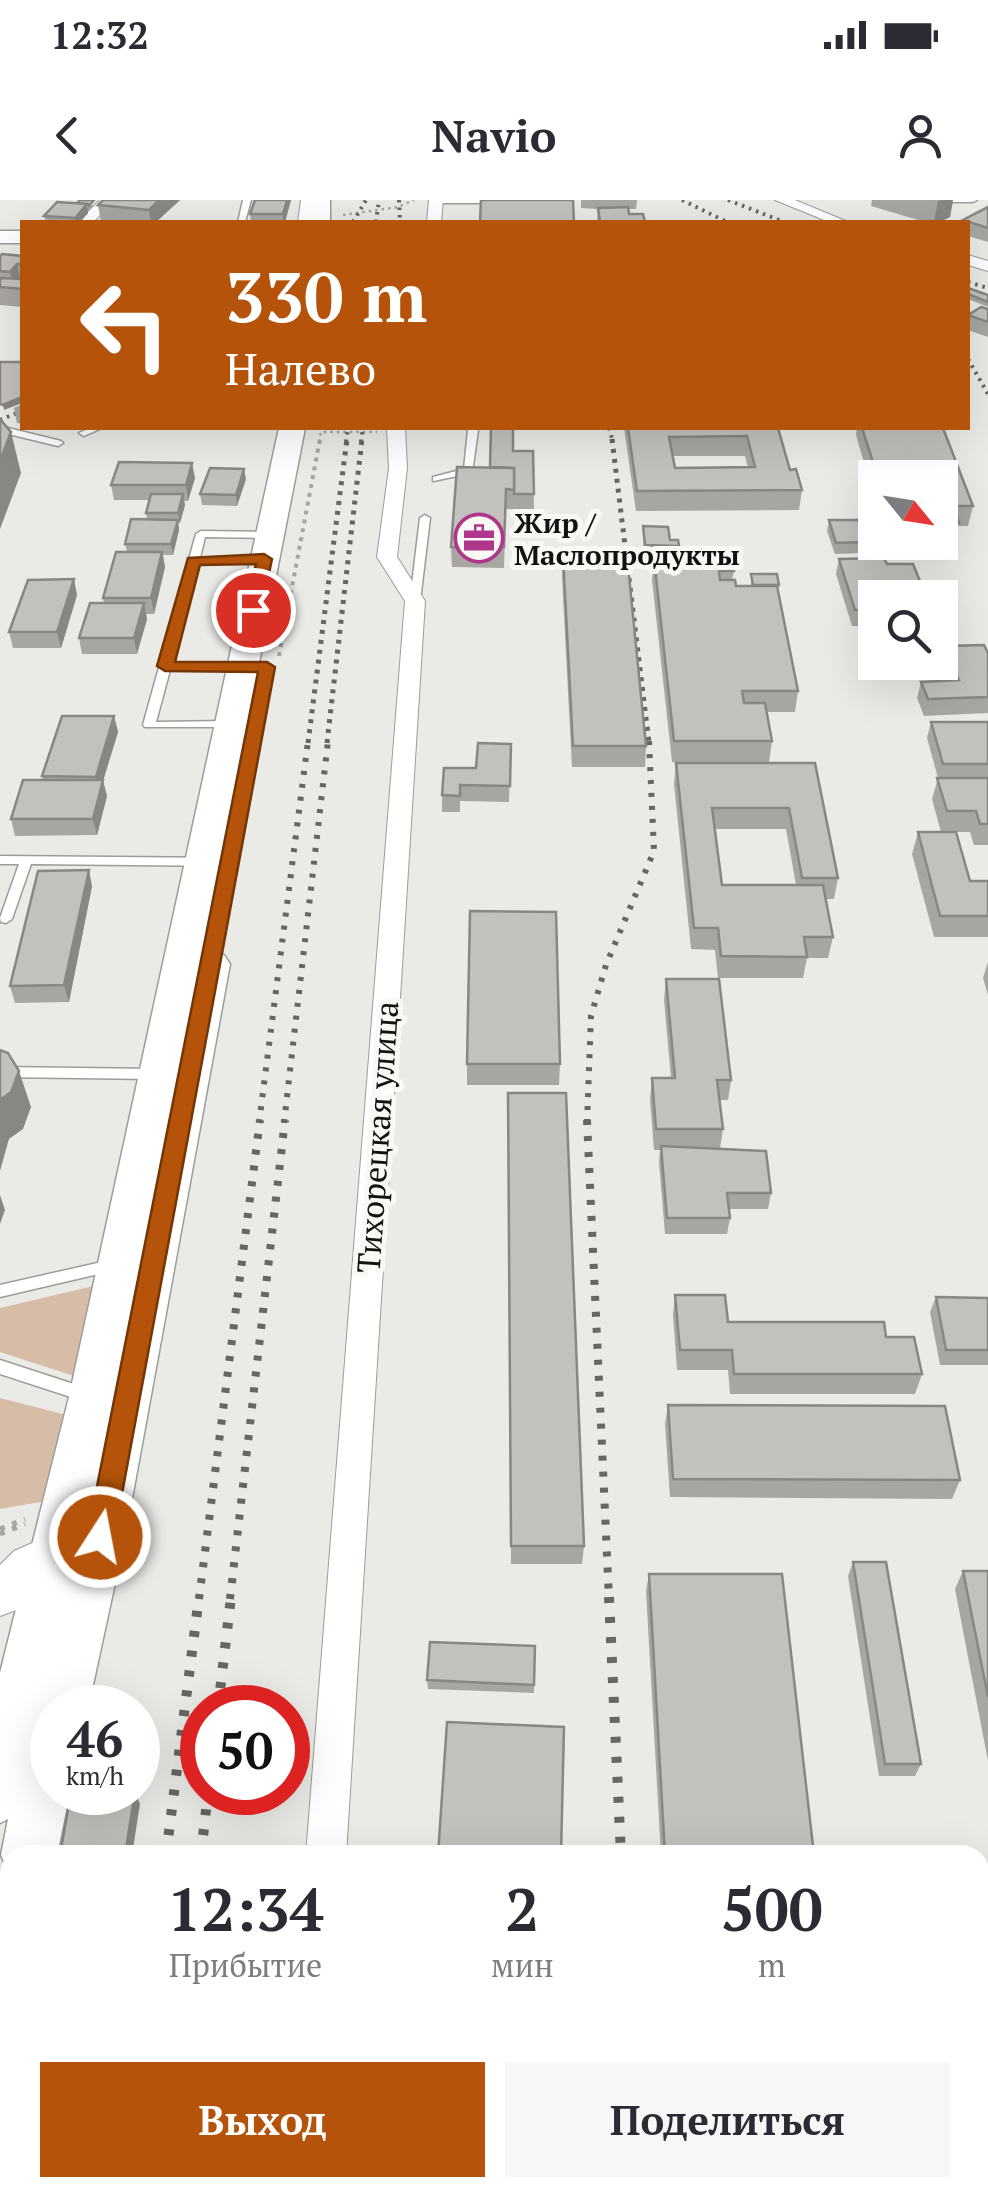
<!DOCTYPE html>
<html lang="ru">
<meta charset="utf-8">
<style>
body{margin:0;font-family:"PT Serif",serif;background:#f7f7f7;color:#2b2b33;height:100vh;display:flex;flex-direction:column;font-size:38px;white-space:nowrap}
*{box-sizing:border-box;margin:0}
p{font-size:32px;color:#7c7c81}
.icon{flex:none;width:55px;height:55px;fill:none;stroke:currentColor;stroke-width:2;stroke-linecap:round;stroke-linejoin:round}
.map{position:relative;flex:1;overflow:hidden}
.sheet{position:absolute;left:0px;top:1645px;width:990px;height:352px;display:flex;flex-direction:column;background:#fff;border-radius:30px 30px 0 0;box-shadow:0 10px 40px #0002}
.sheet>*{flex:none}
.top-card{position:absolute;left:20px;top:20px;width:950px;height:210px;border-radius:0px;box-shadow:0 10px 40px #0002;background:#b45309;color:#fff;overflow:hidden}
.needle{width:65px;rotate:120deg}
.buttons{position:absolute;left:858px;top:260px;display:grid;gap:20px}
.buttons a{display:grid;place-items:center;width:100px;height:100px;border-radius:0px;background:#fff;box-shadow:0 10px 40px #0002;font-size:50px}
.speed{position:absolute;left:30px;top:1485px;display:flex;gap:20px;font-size:50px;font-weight:700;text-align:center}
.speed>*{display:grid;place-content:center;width:130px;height:130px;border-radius:50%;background:#fff;box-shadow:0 10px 40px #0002;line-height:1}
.speed small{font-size:25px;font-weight:400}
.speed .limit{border:15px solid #d22;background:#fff;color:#111}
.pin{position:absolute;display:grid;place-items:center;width:85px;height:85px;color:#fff;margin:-42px;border:5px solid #fff;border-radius:50%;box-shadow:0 2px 10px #0007}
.me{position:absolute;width:110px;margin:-55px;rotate:11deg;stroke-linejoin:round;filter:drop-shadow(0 0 8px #0008)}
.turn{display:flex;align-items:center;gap:35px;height:210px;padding:0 40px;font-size:45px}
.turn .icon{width:130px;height:130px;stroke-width:2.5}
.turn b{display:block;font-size:70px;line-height:85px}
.eta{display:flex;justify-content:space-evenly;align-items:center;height:170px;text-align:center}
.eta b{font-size:60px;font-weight:700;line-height:70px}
.cta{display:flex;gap:20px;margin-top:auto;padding:20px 40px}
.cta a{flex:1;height:115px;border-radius:0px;background:#b45309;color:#fff;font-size:40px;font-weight:700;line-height:115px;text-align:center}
.cta a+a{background:#f7f7f7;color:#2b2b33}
.status{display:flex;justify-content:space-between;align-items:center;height:70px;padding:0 50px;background:#fff;direction:ltr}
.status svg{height:28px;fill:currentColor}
header{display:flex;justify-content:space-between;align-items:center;height:130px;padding:0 40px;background:#fff;font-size:45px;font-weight:700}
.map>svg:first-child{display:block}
.green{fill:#d7bda8}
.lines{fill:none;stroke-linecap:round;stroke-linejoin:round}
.service-casing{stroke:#9c9c99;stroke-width:3}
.minor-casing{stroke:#9c9c99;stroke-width:2}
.tertiary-casing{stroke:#9c9c99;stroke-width:2}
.secondary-casing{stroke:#9c9c99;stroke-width:3}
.path-far2{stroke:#a5a6a3;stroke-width:2.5;stroke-dasharray:2.5 4;stroke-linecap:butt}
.path-far1{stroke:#a5a6a3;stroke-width:4;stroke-dasharray:4 5;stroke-linecap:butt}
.path{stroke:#a5a6a3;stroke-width:5;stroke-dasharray:5 8;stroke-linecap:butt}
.service{fill:#fff;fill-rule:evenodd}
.minor{fill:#fff;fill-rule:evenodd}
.tertiary{fill:#fff;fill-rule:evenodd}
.secondary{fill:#fff;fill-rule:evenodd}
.rail-far4{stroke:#666664;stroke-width:4;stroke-dasharray:2.5 5;stroke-linecap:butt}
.rail-far3{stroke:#666664;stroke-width:5;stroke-dasharray:4 6;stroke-linecap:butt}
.rail-far2{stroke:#666664;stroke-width:6;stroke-dasharray:4 9;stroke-linecap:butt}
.rail-far1{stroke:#666664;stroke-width:8;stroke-dasharray:5 11;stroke-linecap:butt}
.rail{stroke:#666664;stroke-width:10;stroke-dasharray:6 14;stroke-linecap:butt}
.wall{fill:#a7a6a3;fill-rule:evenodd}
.shaded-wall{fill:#888784}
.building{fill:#c2c1bd;stroke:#888784;stroke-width:2.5;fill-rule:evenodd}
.route{fill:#b45309;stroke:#753606;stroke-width:2.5}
.labels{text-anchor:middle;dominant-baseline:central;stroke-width:10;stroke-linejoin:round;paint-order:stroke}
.far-poi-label{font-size:28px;font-weight:bold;fill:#121211;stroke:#f8f8f4;text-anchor:start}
.street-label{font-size:32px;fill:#121211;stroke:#f8f8f4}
</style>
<div class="status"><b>12:32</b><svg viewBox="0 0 49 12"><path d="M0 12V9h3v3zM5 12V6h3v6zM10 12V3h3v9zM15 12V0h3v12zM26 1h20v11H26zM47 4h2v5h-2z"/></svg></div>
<header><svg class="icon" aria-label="back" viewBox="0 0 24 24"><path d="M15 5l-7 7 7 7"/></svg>Navio<svg class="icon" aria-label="person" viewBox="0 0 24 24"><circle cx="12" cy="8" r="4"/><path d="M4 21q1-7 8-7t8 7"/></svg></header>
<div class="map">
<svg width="988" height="1997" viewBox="0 0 988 1997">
<rect width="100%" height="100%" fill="#eaebe7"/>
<g class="green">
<path d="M102,1084l-22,94 -80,-26v-44z"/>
<path d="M0,1198l71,18 -19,84 -52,9z"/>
</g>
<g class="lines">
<g class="service-casing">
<g id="service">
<path d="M243,0h8l-6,22h-7z"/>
<path d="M434,0h55l1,1 -4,2h-49z"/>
<path d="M912,0h65l-4,2h-57z"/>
<path d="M0,226l61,15 2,2 -5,3 -58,-14z"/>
<path d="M90,228h12l-18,8 -5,-3z"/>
<path d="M472,228l6,2 -6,43 -39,8v-4l31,-8 4,-39z"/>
<path d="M425,315l5,3 -10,83 -5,3 -5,-3 10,-83z"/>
<path d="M201,331l69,1 5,3 -5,3 -65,-1 -5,21 64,-2 5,3 -5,3 -66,2 -27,100h96l5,3 -5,3h-97l-14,52 73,-1 6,3 -6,3h-84l-2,-2 53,-191z"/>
<path d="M0,656l230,2 6,4 -6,4 -199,-2 -19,55 -6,4 -5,-1 -1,-4 19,-54h-19z"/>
<path d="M0,867l155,2 7,5 -7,5 -155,-2z"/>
<path d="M115,1059l5,2 3,4 -3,4 -120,28v-12z"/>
<path d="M0,1160l92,30 2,5 -2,5 -6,2 -86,-28z"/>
</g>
</g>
<g class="minor-casing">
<g id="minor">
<path d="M100,0h16l-23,22h-15z"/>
<path d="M429,0h14l-2,22h-14z"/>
<path d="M775,0h20l53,22h-19z"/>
<path d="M968,55l20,6v10l-20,-6z"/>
<path d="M387,228h18l2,40 -10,89 28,44 -79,1254h-40l99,-1254 -28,-44 12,-89z"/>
<path d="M280,1988h46l-1,9h-46z"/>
</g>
</g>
<g class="tertiary-casing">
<g id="tertiary">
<path d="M301,0h18l-3,22h-18z"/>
<path d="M71,1326l16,6 6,14 -6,14 -41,19 -30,31 -16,6v-51l14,-14z"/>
</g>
</g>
<g class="secondary-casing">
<g id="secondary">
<rect x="310" y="0" width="20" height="22"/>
<rect x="0" y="31" width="22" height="12"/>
<path d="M279,228h26l-103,526 22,1 6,9 -105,573 -37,171h-36v84h18l-13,63h-47v21l-9,-21 7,-36 -8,4v-150l69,-276z"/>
<path d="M10,1714v103l-10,4v-103z"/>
</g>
</g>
<g class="path-far2">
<path d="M343,15l55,-8 16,-7"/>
<path d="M319,242l2,-10h56"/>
</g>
<path class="path-far1" d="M279,456l41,-217"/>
<g class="path">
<path d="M0,1329l25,-10"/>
<path d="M0,1334l25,-10"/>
</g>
<use href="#service" class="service"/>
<use href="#minor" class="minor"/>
<use href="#tertiary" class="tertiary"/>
<use href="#secondary" class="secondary"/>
<g class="rail-far4">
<path d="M399,0l1,22"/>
<path d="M682,0l45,22"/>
<path d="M728,0l56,22"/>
<path d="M353,22l13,-22"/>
<path d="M376,22l3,-22"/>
<path d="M968,82l20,6"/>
<path d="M968,159l20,35"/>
<path d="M0,220l22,-9"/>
<path d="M609,228l4,14"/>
<path d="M346,242l2,-14"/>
<path d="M361,242l2,-14"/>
</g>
<g class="rail-far3">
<path d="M612,239l37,304"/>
<path d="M308,543l39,-304"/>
<path d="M327,543l35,-304"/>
</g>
<g class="rail-far2">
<path d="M259,923l49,-382"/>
<path d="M284,923l44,-382"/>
<path d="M587,923l4,-107 15,-51 48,-114 -5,-110"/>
</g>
<g class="rail-far1">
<path d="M587,920l22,479"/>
<path d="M199,1399l61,-479"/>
<path d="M230,1399l55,-479"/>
</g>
<g class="rail">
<path d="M609,1397l12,258"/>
<path d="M218,1508l13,-111"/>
<path d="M166,1655l33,-258"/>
<path d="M201,1655l7,-63"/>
<path d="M637,1988v9"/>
<path d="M123,1997l1,-9"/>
<path d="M161,1997l1,-9"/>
</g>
</g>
<g class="wall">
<path d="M180,0l-24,22h-55l-3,-17z"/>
<path d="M255,0h36l-6,22h-34l-1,-8z"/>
<path d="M581,0h56l-1,9h-8l1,5 16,8h-48l1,-13 -17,-1z"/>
<path d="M872,0h81l-3,17 -10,5h-15l-54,-16z"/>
<path d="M95,5l-7,6v2l-8,9h-34l-2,-6z"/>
<path d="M988,7v35l-20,-6v-14h-6l1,-2z"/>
<path d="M22,56v51l-22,-2v-48z"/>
<path d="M968,88l20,7v12l-20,-8z"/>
<path d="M988,109v28l-20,-7v-15z"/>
<path d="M22,204v20l-5,-1 -3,-15z"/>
<path d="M624,228h154l12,42 12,20 -3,20 -163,1zM673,256h72l3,11 -73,1z"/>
<path d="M857,228h86l30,78 -5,20h-10l-3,17h-63l48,-1v-64h-65v23l-19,-66z"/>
<path d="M513,251h20l1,59 -28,-1 -2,59 -52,-1 -1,-20 39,-80z"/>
<path d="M195,278l-7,23h-4l1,4 -5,18h-2l1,7 -6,25h-10l2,12 -11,47h-8l1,5 -10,35h-55l-3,-16 25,-35 -1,-5 24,-46 -2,-8 22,-25 -1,-6 4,-13h-36l-3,-15z"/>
<path d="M246,279l-9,27 -35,-1 -2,-11z"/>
<path d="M829,320l37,22 -2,11 -29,1 -8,-23z"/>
<path d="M643,326l36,20 -1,10h-34z"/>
<path d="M563,356l83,190 -1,21h-73l-10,-190z"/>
<path d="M654,359l80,12 -2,9 4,6h15v-12l28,11 -1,5 20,101 -3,21h-28l5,29 -3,21h-97l-20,-182z"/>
<path d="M839,359l48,5 35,22 -3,12h-44v28h-23l-16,-52z"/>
<path d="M77,395l-16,53h-48l-4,-16z"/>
<path d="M944,446l44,7v60l-64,3 -7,-18 4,-16 27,-1 -7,-19z"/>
<path d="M114,516l4,16 -15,49 4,15 -10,39 -82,1 -4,-17 32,-39 -1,-4z"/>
<path d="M931,522h57v123h-14l-4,-13h-29l-9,-33 6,-21 -11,-40z"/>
<path d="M511,544l-2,58 -49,-1v11h-18v-17l34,-27z"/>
<path d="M676,563h139l23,115 -4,21h-8l7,38 -5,21h-21l-4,20h-85l-3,-28 -24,-1 -17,-165zM715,629h71l10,56h-74z"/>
<path d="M918,632l52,49h18v56h-54l-22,-83z"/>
<path d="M92,686l-23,116 -54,1 -5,-17z"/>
<path d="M988,762v33l-5,-17z"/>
<path d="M666,779l65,101 -3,20h-8l3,29 -3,20 51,44 -3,16h-39l1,9 -3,16h-62l-6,-72 1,-12h-6l-4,-51 2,-21h19l-7,-78z"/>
<path d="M467,864h93l-1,21h-92z"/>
<path d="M508,893l76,453 -2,18h-71z"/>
<path d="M675,1095l53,27 158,15 36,37 -7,20h-185l-2,-24h-51l-4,-55z"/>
<path d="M936,1097l52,1v67h-48l-10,-53z"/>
<path d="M668,1205l292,75 -8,19 -282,-2 -5,-73z"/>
<path d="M853,1362l68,202 -6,12h-36l-31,-200z"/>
<path d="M963,1371h25v190l-33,-172z"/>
<path d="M649,1374l165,281h-153l-15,-264z"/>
<path d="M427,1480l107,5v8l-106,-4z"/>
<path d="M724,1988h256l4,9h-260z"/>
</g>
<g class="shaded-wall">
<path d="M159,0h21l-24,22h-5l-2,-12z"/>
<path d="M287,0h4l-6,22h-2v-8z"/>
<path d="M941,0h12l-3,17 -10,5h-6l4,-21z"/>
<path d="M87,4l1,9 -8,9h-4l-1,-4z"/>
<path d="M17,64l4,18 -7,8 -4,-18z"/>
<path d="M22,197v6l-18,7 -1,-5z"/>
<path d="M11,232l10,41 -21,56v-68z"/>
<path d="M192,263l3,15 -7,23 -2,-16z"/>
<path d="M244,269l2,10 -9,27 -1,-11z"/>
<path d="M183,294l2,11 -5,18 -2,-10z"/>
<path d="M178,320l1,10 -6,25 -2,-11z"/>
<path d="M162,352l3,15 -11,47 -3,-16z"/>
<path d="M74,379l3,16 -16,53 -4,-16z"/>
<path d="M144,403l3,16 -10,35 -3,-16z"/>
<path d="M114,516l4,16 -15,49 4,15 -10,39 -4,-16 7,-25 -4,-17z"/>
<path d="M89,670l3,16 -23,116 -5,-17z"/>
<path d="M19,871l12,36 -8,22 -14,10 -9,32v-71z"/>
<path d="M0,995l5,15 -5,14z"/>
<path d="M135,1592l5,12 -8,51h-7z"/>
<path d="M37,1988h9l-1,9h-9z"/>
</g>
<g class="building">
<path d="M80,0h14l-5,6 -2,-2 -10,-1z"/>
<path d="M103,0h56l-10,10 -51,-5z"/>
<path d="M255,0h32l-4,14h-33z"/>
<path d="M481,0h92l1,22h-94z"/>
<path d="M57,2l30,2 -12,14 -31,-2z"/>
<path d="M628,7l1,7h14l2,8h-45l-2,-14z"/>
<path d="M988,7v21l-25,-8z"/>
<path d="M2,54l20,2v8h-5l-7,8 -10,-1v-14z"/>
<path d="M0,78l22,1v10l-22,-2z"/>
<path d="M968,88l20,7v7l-20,-8z"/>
<path d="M981,107l7,2v13l-20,-7z"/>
<path d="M22,161v36l-19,8 -3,-1v-42h21z"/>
<path d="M0,219l11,13 -11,29z"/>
<path d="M491,228h22v23h20l1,43h-20v-26l-24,-1z"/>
<path d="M628,228h150l12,42 6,-1 6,21 -165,1zM747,236l8,31 -80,1 -6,-31z"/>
<path d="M862,228h81l30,78h-20l6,17h-19v-45h-62z"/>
<path d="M119,262l73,1 -6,22h-75z"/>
<path d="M457,267l57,1v22l-8,-1 -2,58h-53z"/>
<path d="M210,268l34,1 -8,26 -36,-1z"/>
<path d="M151,294h32l-5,19h-32z"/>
<path d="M131,319l47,1 -7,24h-46z"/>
<path d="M829,320h29l8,22 -30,1z"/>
<path d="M643,326l25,1 2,13h8l1,6 -34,-1z"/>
<path d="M116,352h46l-11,46h-48z"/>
<path d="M563,356h64l19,190h-73z"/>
<path d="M884,358l3,6h26l9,22h-17l4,12h-34v12h-20l-16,-51z"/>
<path d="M654,359h78l2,12h-15l1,9h15l1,6h41l21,105h-56l2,12h21l7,38h-98z"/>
<path d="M751,374h26l2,11h-26z"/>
<path d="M74,379l-17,53h-48l19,-52z"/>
<path d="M90,403h54l-10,35h-55z"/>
<path d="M984,445l4,8v44l-60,2 -7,-17 38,-2 -15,-34z"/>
<path d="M62,516h52l-18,61 -54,-1z"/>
<path d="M931,522h57v42h-45z"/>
<path d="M478,543l33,1 -1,42 -50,-1v11l-18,-1 2,-27h32z"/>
<path d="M676,563h139l23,115h-36l-13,-70h-77l10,77h101l10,52h-29l3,20 -86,-1 -3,-28h-24z"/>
<path d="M937,578h51v46h-8l-4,-13h-29z"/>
<path d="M23,580h80l-10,39h-82z"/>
<path d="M918,632h38l14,49h18v35h-48z"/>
<path d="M89,670l-25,115 -54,1 28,-115z"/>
<path d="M470,711l86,1 4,152h-93z"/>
<path d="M666,779h53l12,101h-14l6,49h-67l-4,-51h23z"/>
<path d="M0,850l8,3 11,18 -8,21 -11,8z"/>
<path d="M508,893h58l18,453h-73z"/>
<path d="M661,946l105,5 5,42h-44l3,25h-63z"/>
<path d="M675,1095h50l3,27h156l2,15h28l8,37h-188l-2,-24h-52z"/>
<path d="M936,1097l52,1v52h-42z"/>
<path d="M668,1205l277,1 15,74 -287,-1z"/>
<path d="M853,1362h33l35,202h-36z"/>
<path d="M963,1371h25v126z"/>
<path d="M649,1374h133l32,281h-149z"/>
<path d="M430,1442l105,4 -1,39 -107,-5z"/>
<path d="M447,1522l117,5 -3,128h-123z"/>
<path d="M71,1592h64l-10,63h-65z"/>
<path d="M0,1962h10v26h27l-1,9h-36z"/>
<path d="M980,1971l4,26h-254l-1,-9h251z"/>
</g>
<path class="route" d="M264,354l8,5 -11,51 -8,5 -8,-5 11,-46 -56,1 -25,97h92l8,5 -161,870 -4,9 -10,3 -9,-3 -4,-9 171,-865 -93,-1 -8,-5 31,-108z"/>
<defs>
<g id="office-ring" transform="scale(2.5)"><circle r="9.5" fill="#f8f8f4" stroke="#af378b" stroke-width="1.5"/><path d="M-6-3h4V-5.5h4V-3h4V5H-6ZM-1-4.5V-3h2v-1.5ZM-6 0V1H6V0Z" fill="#af378b"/></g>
</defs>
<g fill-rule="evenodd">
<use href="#office-ring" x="479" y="338"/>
</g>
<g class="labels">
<g class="far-poi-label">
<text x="514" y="322">Жир /<tspan x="514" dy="32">Маслопродукты</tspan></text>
</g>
<g class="street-label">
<text transform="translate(377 937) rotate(-86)">Тихорецкая улица</text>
</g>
</g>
</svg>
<div class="buttons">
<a><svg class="needle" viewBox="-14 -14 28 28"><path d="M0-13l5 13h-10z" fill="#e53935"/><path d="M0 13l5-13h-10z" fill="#7c7c81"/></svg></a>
<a><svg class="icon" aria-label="search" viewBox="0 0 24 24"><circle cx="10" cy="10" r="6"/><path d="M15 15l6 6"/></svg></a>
</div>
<div class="speed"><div>46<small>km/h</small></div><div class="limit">50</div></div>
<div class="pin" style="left:253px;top:410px;background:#d93025"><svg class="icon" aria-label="arrive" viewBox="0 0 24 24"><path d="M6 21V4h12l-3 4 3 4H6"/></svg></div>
<svg class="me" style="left:100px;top:1337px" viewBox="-20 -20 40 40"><circle r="17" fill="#b45309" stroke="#fff" stroke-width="3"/><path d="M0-11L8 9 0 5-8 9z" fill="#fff"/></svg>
<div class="top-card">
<div class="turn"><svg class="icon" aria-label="left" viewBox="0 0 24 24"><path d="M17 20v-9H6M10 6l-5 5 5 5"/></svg><div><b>330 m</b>Налево</div></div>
</div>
<section class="sheet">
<div class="eta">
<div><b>12:34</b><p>Прибытие</p></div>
<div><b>2</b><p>мин</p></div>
<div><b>500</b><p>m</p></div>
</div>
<div class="cta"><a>Выход</a><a>Поделиться</a></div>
</section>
</div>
